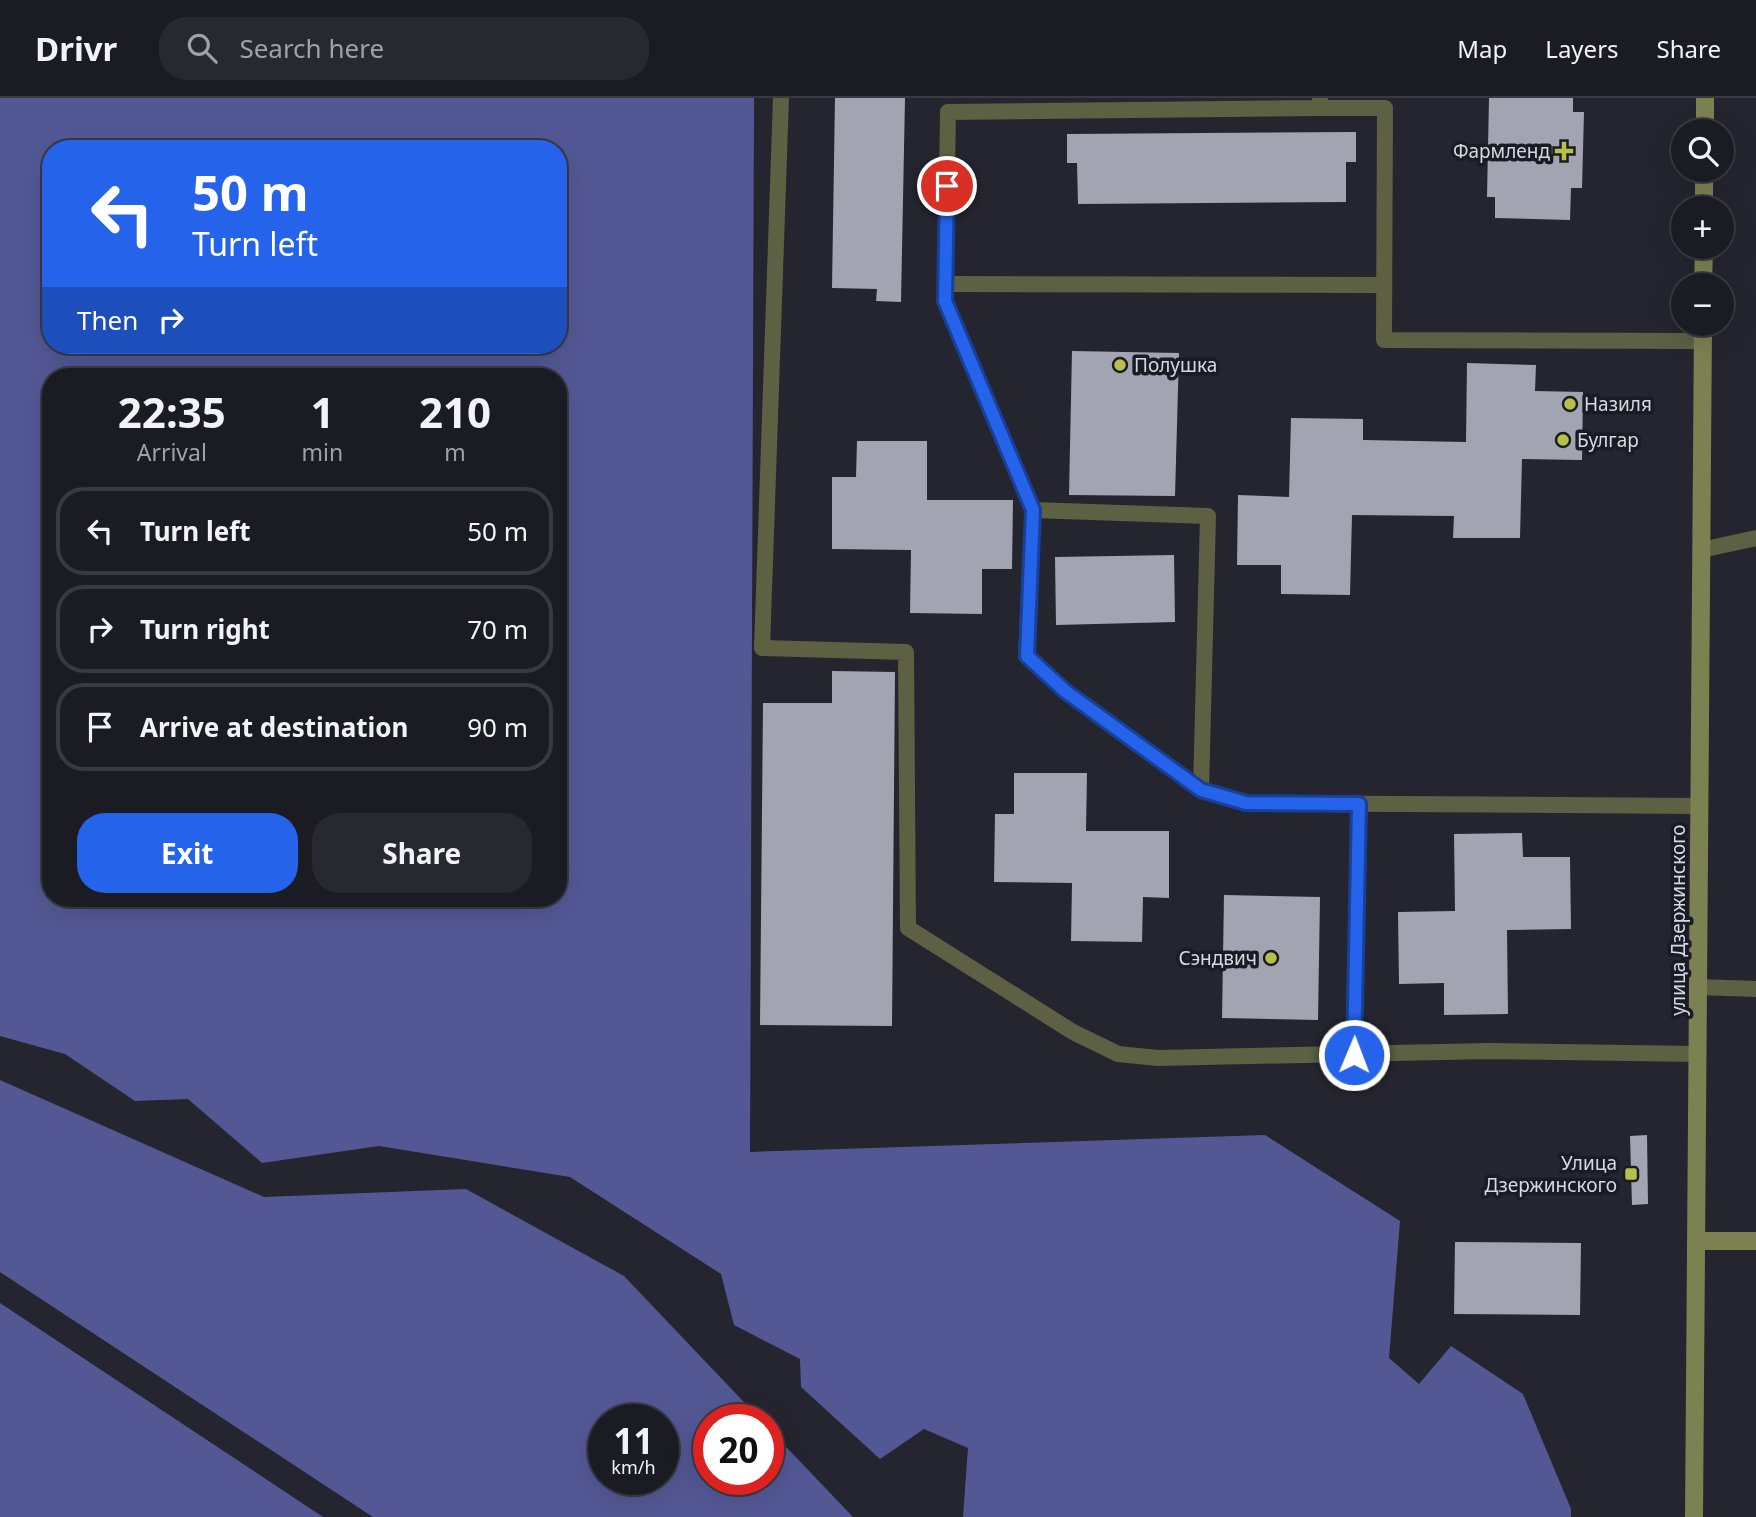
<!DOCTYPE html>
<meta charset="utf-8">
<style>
body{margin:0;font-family:"Noto Sans",sans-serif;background:#282930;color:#f1f3f6;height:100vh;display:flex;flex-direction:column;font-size:26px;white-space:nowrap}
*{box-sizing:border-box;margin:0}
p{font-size:23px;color:#a0a1a6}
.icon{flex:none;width:38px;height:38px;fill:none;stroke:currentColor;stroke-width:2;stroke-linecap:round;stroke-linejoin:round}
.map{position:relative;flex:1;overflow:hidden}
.sheet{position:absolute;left:42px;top:270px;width:525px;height:539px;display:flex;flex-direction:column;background:#1b1c23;border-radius:28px;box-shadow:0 7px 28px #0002,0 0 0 2px #393a41}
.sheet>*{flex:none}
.hud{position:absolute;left:42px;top:42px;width:525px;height:214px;border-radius:28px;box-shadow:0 7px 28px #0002,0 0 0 2px #393a41;background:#2563eb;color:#fff;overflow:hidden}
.fabs{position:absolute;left:1671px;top:21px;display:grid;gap:14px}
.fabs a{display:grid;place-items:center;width:63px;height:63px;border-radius:50%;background:#1b1c23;box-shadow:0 7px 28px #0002,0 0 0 2px #393a41;font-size:35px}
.speed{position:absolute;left:588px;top:1306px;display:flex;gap:14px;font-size:35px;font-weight:700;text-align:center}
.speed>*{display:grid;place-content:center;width:91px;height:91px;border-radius:50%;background:#1b1c23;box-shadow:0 7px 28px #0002,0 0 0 2px #393a41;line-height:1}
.speed small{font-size:18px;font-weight:400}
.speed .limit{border:10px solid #d22;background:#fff;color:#111}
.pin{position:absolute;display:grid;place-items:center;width:60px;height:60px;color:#fff;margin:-30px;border:4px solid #fff;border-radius:50%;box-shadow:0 2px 7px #0007}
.me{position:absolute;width:77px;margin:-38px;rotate:1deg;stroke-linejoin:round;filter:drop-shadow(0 0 5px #0008)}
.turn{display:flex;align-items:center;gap:24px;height:147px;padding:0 35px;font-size:32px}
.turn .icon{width:91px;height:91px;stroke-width:2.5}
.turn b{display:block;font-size:49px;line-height:60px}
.then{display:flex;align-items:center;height:66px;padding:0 35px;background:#0003;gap:14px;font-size:26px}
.eta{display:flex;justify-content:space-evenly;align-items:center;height:119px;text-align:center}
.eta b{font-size:42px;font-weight:700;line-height:49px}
.primary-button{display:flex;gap:14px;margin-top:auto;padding:14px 35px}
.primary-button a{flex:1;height:80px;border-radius:28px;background:#2563eb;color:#fff;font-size:28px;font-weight:700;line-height:80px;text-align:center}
.primary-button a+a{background:#282930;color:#f1f3f6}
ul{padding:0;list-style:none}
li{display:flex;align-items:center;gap:21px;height:88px;margin:0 14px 10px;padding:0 21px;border:4px solid #393a41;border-radius:28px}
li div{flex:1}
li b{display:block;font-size:26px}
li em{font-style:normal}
header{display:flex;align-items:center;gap:42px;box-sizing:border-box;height:98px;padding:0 35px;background:#1b1c23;border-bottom:2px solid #393a41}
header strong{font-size:33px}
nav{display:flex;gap:38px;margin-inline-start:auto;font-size:24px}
.search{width:490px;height:63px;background:#282930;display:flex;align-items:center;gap:18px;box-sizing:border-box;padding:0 24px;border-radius:28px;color:#a0a1a6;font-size:26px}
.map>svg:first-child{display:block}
.forest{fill:#535895;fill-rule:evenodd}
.building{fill:#a2a5b1}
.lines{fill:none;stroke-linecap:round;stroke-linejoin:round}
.lane{stroke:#5d6043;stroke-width:16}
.secondary{stroke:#7c8152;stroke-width:18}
.route-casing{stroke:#184099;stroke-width:18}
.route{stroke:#2563eb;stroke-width:12}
.poi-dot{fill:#b8c147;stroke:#1a1c25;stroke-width:2.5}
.labels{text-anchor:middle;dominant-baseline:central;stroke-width:7;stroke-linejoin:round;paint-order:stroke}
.poi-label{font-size:19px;fill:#d8d9e0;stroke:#1a1c25;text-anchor:end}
.street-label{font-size:19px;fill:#d8d9e0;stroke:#1a1c25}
</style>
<header>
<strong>Drivr</strong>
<div class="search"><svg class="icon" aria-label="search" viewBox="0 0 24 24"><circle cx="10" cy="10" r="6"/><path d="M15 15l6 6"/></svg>Search here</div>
<nav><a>Map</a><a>Layers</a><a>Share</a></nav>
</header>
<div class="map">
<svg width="1756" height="1419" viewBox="0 0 1756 1419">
<rect width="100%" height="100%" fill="#24252f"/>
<g class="forest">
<path d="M0,0h754l-4,1054 515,-17 135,86 -11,137 30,26 32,-38 72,48 48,115v8h-608l5,-69 -44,-19 -44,30 -79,-72 -1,-28 -66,-34 -13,-51 -151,-97 -191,-31 -117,17 -74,-64 -53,2 -70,-47 -65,-18zM51,51h507v196h-507zM51,278h507v522h-507z"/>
<path d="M0,982l264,117 202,-8 158,87 136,143h-51v60h59v-51l85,89h-480l-373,-245zM604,1321h59v60h-59z"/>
<path d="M0,1205l323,214h-323z"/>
</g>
<g class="building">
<path d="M835,0h70l-4,204 -25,-1 1,-12 -45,-1z"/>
<path d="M1489,0h84v14h11l-2,76h-11l-1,32 -75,-2v-21h-8z"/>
<path d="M1356,34v30h-10v40l-268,2 -1,-41h-10v-29z"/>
<path d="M1072,253l107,2 -4,143 -106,-1z"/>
<path d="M1467,265l69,2 -1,26 48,1 -1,68 -60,-1 -2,79h-67l1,-22 -102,-1 -2,80 -69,-1v-29h-44l1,-70 51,2 2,-79 72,1v21l103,2z"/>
<path d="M857,343h70v59h86l-1,69h-30v45l-72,-1 1,-63 -79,-1v-72h24z"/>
<path d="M1174,457l1,67 -119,3 -1,-68z"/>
<path d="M832,573l63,1 -3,354 -132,-1 3,-322h69z"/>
<path d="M1014,675h73l-1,58h83v67l-26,-1 -1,45 -71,-1 1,-58 -78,-1 1,-68h19z"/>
<path d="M1522,735l1,24h47l1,72 -64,1 1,84 -64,1v-32l-45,1 -1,-72 57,-1 -1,-77z"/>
<path d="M1224,797l96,2 -2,123 -96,-2z"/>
<path d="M1647,1037l1,69 -16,1 -2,-69z"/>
<path d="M1455,1144l126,1 -1,72 -126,-1z"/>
</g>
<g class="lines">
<g class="lane">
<path d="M781,0l-19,550 144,4 2,276 165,104 45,22 40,4 330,-7 210,3"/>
<path d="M1320,10h65l-1,232 319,1"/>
<path d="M945,186l439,1"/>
<path d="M1033,412l175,6 -7,274 45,13 453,3"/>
<path d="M1701,452l55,-12"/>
<path d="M1201,692l-136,-99 -39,-35 7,-146 -88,-209 3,-189 372,-4v-10"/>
<path d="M1698,889l58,2"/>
<path d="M1354,957l5,-251"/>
</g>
<g class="secondary">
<path d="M1705,33v-33"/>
<path d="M1704,110v-38"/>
<path d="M1703,187l1,-38"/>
<path d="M1696,1143h60"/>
<path d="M1694,1419l9,-1193"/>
</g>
</g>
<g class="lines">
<g class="route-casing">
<path id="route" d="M947,88l-2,115 88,209 -6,146 38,35 136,99 45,13 113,1 -5,251"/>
</g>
<use href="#route" class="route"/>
</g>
<g class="poi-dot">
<path d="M1560.5 42.5h7v7h7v7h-7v7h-7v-7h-7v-7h7z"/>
<circle cx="1120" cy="267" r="7"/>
<circle cx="1570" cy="306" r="7"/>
<circle cx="1563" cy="342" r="7"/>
<circle cx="1271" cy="860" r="7"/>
<rect x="1624" y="1069" width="14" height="14" rx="3.5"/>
</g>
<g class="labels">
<g class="poi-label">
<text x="1550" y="53">Фармленд</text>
<text x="1134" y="267" text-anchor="start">Полушка</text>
<text x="1584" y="306" text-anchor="start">Назиля</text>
<text x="1577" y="342" text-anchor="start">Булгар</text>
<text x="1257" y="860">Сэндвич</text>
<text x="1617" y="1065">Улица<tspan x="1617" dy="22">Дзержинского</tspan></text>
</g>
<g class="street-label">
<text transform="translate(1678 822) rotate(-90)">улица Дзержинского</text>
</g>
</g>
</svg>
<div class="fabs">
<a><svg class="icon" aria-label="search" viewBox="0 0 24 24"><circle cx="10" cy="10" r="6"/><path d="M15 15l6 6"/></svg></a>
<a>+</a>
<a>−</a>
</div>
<div class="speed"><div>11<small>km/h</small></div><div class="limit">20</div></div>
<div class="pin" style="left:947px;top:88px;background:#d93025"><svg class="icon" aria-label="arrive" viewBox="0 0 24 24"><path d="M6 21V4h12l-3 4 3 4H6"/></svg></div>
<svg class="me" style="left:1354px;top:957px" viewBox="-20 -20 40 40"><circle r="17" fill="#2563eb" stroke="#fff" stroke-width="3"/><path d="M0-11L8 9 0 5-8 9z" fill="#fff"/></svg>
<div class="hud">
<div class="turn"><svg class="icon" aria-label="left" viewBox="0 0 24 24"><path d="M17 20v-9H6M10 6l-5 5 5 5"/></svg><div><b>50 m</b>Turn left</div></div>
<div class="then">Then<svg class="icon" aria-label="right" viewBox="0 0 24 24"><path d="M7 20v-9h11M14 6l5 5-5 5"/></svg></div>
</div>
<section class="sheet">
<div class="eta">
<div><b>22:35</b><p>Arrival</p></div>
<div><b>1</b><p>min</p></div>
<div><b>210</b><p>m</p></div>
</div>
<ul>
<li><svg class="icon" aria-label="left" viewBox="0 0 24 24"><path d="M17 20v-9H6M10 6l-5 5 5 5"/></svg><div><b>Turn left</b></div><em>50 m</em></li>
<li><svg class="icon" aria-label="right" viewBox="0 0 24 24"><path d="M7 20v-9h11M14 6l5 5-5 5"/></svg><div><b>Turn right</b></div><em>70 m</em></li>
<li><svg class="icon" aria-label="arrive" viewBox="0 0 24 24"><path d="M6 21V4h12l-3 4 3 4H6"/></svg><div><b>Arrive at destination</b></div><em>90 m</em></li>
</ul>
<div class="primary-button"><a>Exit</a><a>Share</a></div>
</section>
</div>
